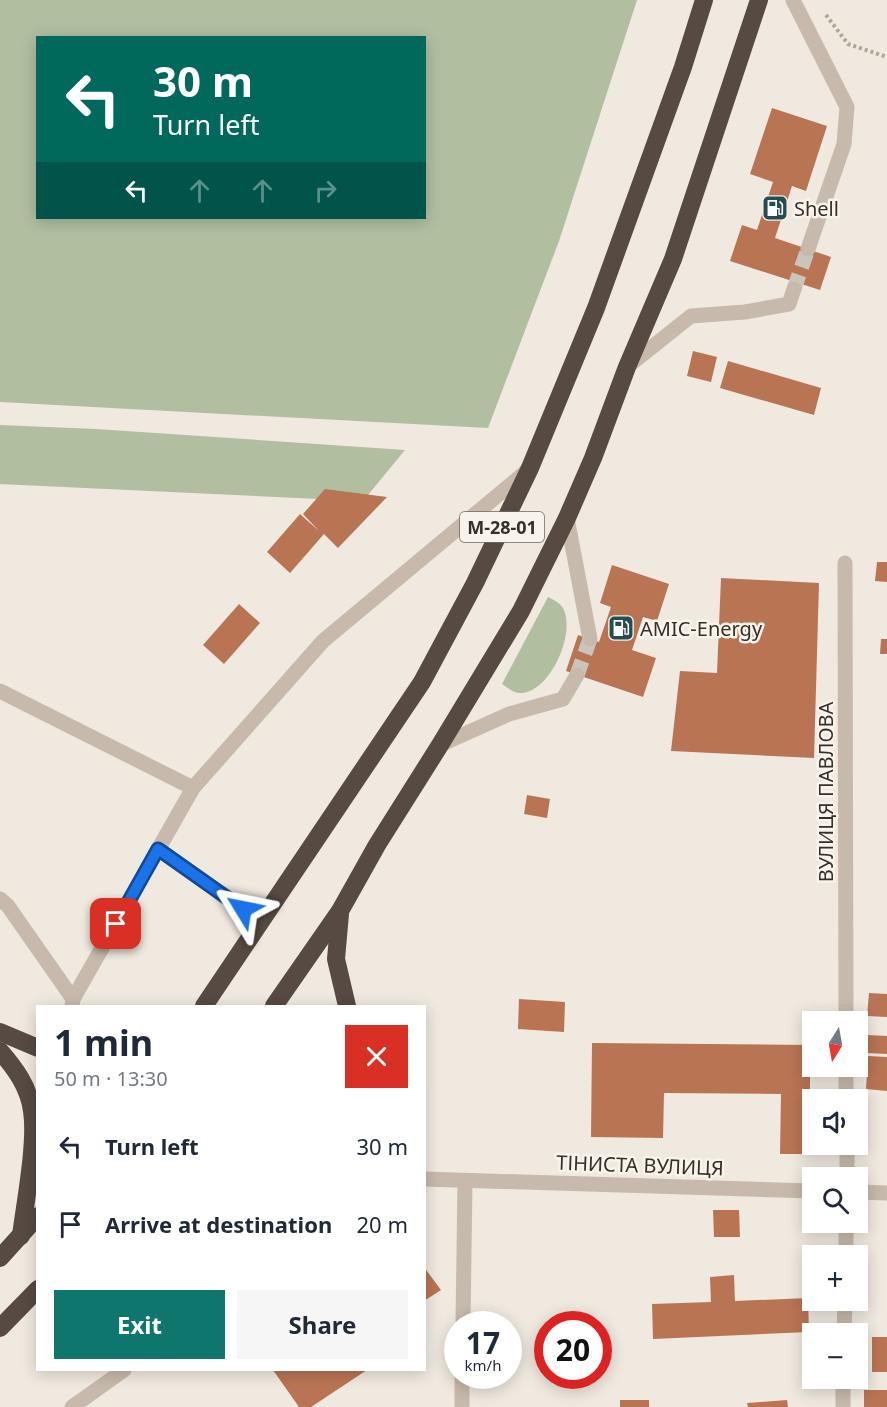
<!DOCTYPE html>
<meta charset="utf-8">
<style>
body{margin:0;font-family:"Noto Sans",sans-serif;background:#f6f6f7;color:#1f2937;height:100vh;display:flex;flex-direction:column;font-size:22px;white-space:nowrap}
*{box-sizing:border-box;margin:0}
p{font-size:20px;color:#747a83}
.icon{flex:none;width:33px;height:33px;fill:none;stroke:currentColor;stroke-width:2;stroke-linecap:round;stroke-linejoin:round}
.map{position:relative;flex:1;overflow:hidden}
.drawer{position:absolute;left:36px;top:1005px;width:390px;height:366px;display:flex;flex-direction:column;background:#fff;border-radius:0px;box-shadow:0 3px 15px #0003}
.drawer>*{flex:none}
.top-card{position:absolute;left:36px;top:36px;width:390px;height:183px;border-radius:0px;box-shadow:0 3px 15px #0003;background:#00695c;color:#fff;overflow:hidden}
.needle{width:39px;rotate:191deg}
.controls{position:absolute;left:802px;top:1011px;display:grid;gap:12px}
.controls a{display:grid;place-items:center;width:66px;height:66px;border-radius:0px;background:#fff;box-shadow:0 3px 15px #0003;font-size:30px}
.speed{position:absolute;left:444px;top:1311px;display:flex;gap:12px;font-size:30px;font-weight:700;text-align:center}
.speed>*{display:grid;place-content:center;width:78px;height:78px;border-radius:50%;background:#fff;box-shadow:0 3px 15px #0003;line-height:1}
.speed small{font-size:15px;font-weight:400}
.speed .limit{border:9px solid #d22;background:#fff;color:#111}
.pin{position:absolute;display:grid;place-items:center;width:51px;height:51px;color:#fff;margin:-26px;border-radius:12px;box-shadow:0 3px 9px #0006}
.me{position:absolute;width:66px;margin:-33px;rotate:305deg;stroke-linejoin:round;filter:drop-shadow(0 0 4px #0008)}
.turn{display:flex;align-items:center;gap:21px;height:126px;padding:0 18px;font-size:27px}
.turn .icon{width:78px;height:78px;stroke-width:2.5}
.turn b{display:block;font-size:42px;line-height:51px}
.lanes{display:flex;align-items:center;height:57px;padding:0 18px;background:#0003;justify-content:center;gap:30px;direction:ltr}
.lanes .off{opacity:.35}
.round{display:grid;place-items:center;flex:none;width:63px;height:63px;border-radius:0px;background:#f6f6f7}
.head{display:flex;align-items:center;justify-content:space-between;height:102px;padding:0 18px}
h1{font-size:36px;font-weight:700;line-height:45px}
.primary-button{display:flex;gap:12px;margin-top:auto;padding:12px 18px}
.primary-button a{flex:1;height:69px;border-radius:0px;background:#0f766e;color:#fff;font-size:24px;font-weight:700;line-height:69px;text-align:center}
.primary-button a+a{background:#f6f6f7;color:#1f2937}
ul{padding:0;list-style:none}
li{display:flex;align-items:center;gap:18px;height:78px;padding:0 18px}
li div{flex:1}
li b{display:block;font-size:22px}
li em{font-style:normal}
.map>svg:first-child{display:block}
.green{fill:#b1bea0;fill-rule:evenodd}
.building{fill:#b97454}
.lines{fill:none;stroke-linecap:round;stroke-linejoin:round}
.minor-tunnel{stroke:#cbc4bb;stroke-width:15;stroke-dasharray:15 8;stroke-linecap:butt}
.path{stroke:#b3a596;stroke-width:4;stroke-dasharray:3 3;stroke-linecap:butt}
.minor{stroke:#c7baac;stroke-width:15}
.highway{stroke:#564a42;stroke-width:18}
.route-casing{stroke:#114b97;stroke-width:15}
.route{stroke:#1a73e8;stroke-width:10}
.labels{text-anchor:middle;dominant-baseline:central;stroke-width:5;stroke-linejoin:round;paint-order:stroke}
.shield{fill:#f8f3eb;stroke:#706a64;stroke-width:1.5}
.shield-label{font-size:18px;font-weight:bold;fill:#362f2a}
.poi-label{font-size:20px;fill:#362f2a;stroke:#f8f3eb;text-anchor:start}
.street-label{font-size:20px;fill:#362f2a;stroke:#f8f3eb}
</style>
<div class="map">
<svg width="887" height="1407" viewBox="0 0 887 1407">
<rect width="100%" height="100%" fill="#f0e9df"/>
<g class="green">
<path d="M0,0h637l-78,241 -71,187 -488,-26zM38,38h386v180h-386z"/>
<path d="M0,425l96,4 309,21 -42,51 -363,-17z"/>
<path d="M548,597c6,3 11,5 15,11 13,24 -11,81 -40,85 -9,1 -15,-5 -21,-9z"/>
</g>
<g class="building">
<path d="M772,108l55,18 -21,65 -14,-5 -17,52 56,19 -11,33 -90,-29 12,-36 15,5 16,-48 -23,-8z"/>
<path d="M693,351l24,6 -6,25 -24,-6z"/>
<path d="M728,361l93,27 -7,27 -94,-27z"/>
<path d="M325,489l62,8 -49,51 -14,-14 -34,39 -23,-21 33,-38 19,17 -16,-17z"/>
<path d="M877,562h10v20l-12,-1z"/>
<path d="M612,565l57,19 -12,37 -14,-4 -11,33 24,8 -13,39 -77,-26 12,-36 21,7 12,-35 -11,-4z"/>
<path d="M721,578l98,5 -5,175 -143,-7 9,-80 37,2z"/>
<path d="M239,604l21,19 -36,41 -21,-19z"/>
<path d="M881,639h6v15h-7z"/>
<path d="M527,795l23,4 -3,19 -23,-4z"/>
<path d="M869,993l18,1v23l-20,-1z"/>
<path d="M519,999l46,3 -1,30 -46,-3z"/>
<path d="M867,1035l20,1v18l-20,-1z"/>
<path d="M592,1043l218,2v109h-30l1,-60 -117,-1 -1,45 -72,-1z"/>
<path d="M868,1056l19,1v34l-21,-2z"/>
<path d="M713,1210h26l1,27h-26z"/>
<path d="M424,1267l17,23 -17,11z"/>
<path d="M734,1275l1,26 73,-3 1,34 -156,7 -1,-35 59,-2 -1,-25z"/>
<rect x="872" y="1337" width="15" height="35"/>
<path d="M273,1370h94l-56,37h-12z"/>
<rect x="864" y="1390" width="23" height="17"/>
<rect x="620" y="1400" width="29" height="7"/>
<path d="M787,1400l1,7h-40l-1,-4z"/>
</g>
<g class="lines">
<g class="minor-tunnel">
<path d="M794,289l14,-40"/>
<path d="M577,675l13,-36"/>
</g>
<path class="path" d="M826,15l22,29 39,13"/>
<g class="minor">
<path d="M793,0l54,107 -3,37 -36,105"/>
<path d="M627,367l64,-51 54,-4 44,-8 5,-15"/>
<path d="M567,518l23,121"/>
<path d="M845,563l1,459"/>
<path d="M0,691l193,97 130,-147 205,-171"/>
<path d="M440,745l69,-31 54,-15 14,-24"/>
<path d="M158,849l102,72"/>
<path d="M0,899l8,7 65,93 -1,7"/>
<path d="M73,999l120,-211"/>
<path d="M846,1066v34"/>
<path d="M847,1144v34"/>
<path d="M424,1179l389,12"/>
<path d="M858,1192l29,1"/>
<path d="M846,1256v-34"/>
<path d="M463,1324l2,-143"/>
<path d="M844,1334l1,-34"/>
<path d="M72,1407l52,-37"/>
<path d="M462,1407v-31"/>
<path d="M843,1407v-29"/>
</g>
<g class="highway">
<path d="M340,914l-4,45 11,47"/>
<path d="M204,1006l218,-324 53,-99 55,-115 66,-160 87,-241 21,-67"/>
<path d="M274,1006l66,-95 37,-66 63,-100 81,-134 46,-93 26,-60 34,-91 46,-108 86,-259"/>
<path d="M0,1032l38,16"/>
<path d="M0,1051c15,17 29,36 32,60 5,31 -7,92 -11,125"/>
<path d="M0,1258l38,-42"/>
<path d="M0,1328l38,-39"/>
</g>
</g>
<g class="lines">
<g class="route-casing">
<path id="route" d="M116,924l42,-75 85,60"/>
</g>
<use href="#route" class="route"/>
</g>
<defs>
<g id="fuel-square" transform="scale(1.35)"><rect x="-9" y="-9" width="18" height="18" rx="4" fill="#244c53" stroke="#f8f3eb"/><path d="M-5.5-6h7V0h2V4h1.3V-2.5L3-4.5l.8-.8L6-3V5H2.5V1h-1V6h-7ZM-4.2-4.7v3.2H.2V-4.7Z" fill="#fff"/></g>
</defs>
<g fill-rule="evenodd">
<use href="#fuel-square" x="775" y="208"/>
<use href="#fuel-square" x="621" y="628"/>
</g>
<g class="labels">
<rect class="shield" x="460" y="512" width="84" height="30" rx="4.5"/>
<g class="shield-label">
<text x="502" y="527">М-28-01</text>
</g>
<g class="poi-label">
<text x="794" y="208">Shell</text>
<text x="640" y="628">AMIC-Energy</text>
</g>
<g class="street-label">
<text transform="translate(825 792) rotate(-90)">ВУЛИЦЯ ПАВЛОВА</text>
<text transform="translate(640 1165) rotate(2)">ТІНИСТА ВУЛИЦЯ</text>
</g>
</g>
</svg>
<div class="controls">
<a><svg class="needle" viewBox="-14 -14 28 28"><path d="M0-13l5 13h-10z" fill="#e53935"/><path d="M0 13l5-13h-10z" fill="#747a83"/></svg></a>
<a><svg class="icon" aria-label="sound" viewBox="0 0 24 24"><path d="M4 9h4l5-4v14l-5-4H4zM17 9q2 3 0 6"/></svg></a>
<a><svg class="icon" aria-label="search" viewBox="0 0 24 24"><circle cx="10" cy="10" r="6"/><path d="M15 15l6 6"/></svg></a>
<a>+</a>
<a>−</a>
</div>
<div class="speed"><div>17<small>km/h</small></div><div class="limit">20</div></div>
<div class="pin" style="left:116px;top:924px;background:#d93025"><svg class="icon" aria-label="arrive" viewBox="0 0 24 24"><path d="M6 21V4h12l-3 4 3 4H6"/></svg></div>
<svg class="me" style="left:243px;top:909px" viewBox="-20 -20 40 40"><path d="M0-17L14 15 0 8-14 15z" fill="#1a73e8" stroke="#fff" stroke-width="4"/></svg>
<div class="top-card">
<div class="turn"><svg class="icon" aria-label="left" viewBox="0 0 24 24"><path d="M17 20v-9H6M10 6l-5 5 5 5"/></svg><div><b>30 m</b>Turn left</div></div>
<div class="lanes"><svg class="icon" aria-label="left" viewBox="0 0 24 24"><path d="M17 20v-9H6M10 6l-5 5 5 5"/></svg><svg class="icon off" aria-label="ahead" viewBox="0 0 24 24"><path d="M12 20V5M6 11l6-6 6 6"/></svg><svg class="icon off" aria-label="ahead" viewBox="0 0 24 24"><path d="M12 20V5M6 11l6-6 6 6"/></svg><svg class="icon off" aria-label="right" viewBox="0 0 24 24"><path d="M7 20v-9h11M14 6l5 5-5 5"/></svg></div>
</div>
<section class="drawer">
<div class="head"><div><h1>1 min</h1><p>50 m · 13:30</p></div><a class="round" style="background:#d93025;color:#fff"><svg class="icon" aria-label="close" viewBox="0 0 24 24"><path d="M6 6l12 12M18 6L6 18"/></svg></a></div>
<ul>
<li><svg class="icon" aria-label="left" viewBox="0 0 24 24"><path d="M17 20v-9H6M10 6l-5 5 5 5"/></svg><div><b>Turn left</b></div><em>30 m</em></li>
<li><svg class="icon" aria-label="arrive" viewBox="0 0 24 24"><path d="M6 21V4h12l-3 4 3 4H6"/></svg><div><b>Arrive at destination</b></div><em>20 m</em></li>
</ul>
<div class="primary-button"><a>Exit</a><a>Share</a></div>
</section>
</div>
